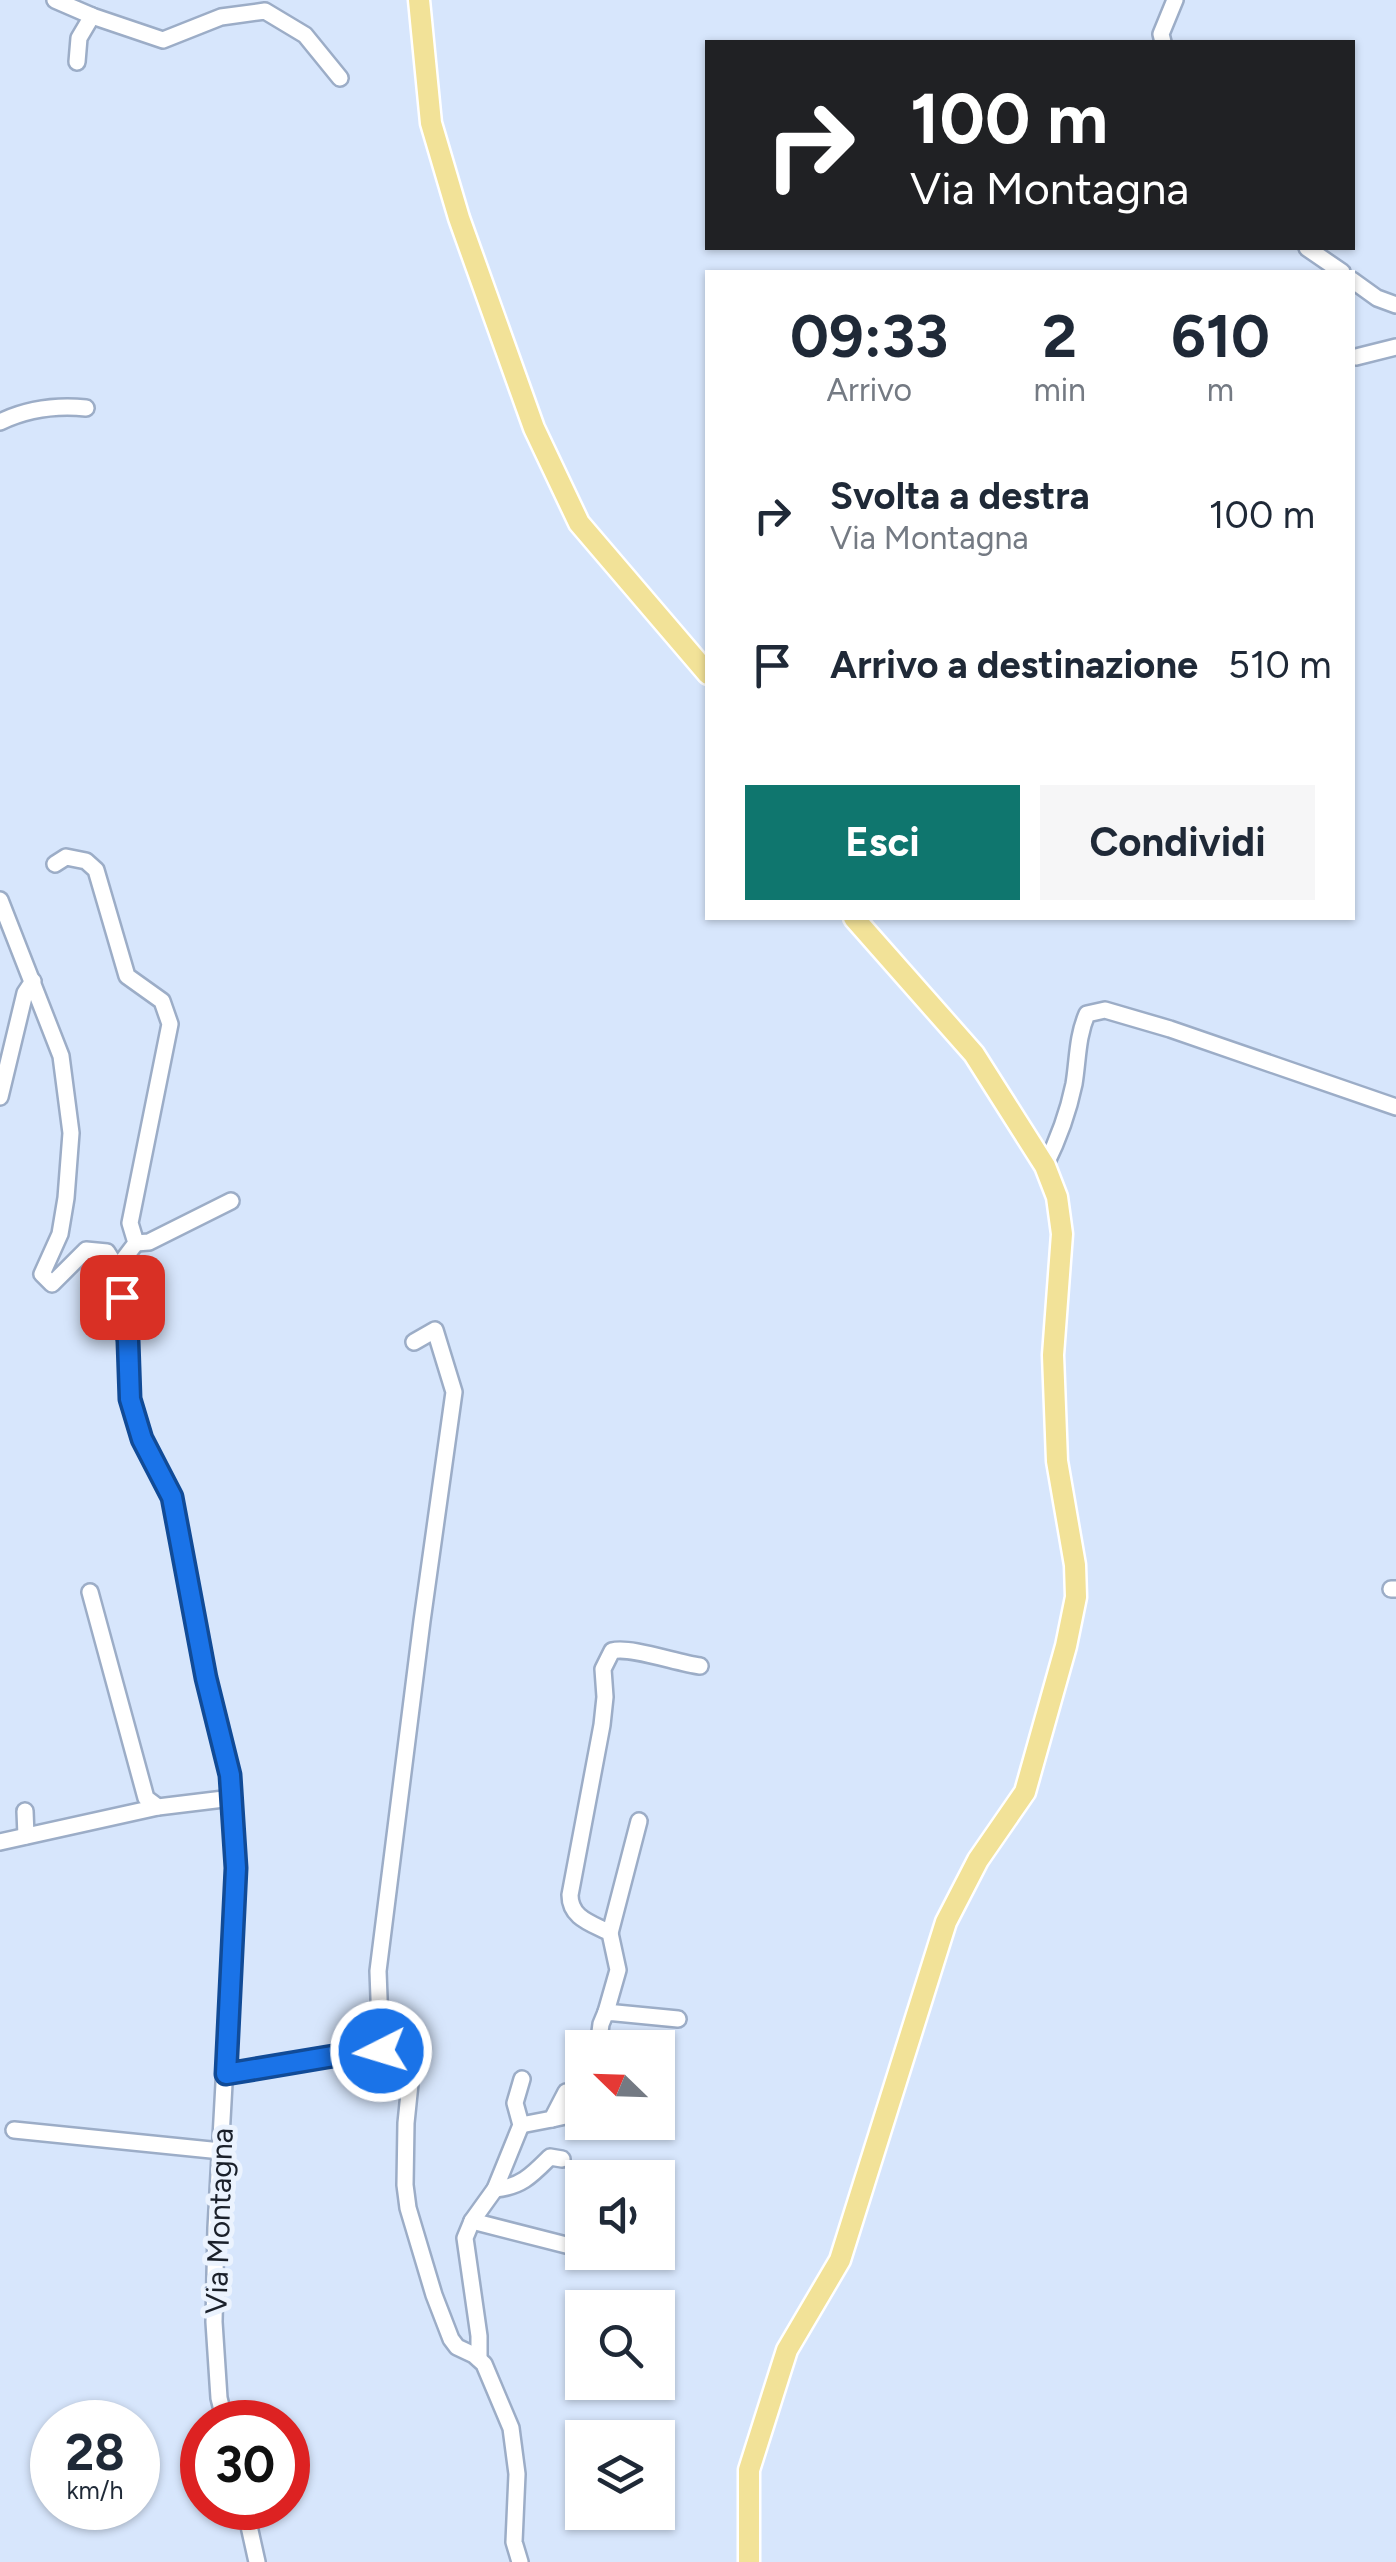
<!DOCTYPE html>
<html lang="it">
<style>
body{margin:0;font-family:Figtree,sans-serif;background:#f6f6f7;color:#1f2937;height:100vh;display:flex;flex-direction:column;font-size:38px;white-space:nowrap}
*{box-sizing:border-box;margin:0}
p{font-size:32px;color:#747a83}
.icon{flex:none;width:55px;height:55px;fill:none;stroke:currentColor;stroke-width:2;stroke-linecap:round;stroke-linejoin:round}
.map{position:relative;flex:1;overflow:hidden}
.drawer{position:absolute;left:705px;top:270px;width:650px;height:650px;display:flex;flex-direction:column;background:#fff;border-radius:0px;box-shadow:0 2px 8px #0004}
.drawer>*{flex:none}
.hud{position:absolute;left:705px;top:40px;width:650px;height:210px;border-radius:0px;box-shadow:0 2px 8px #0004;background:#202124;color:#fff;overflow:hidden}
.needle{width:65px;rotate:293deg}
.fabs{position:absolute;left:565px;top:2030px;display:grid;gap:20px}
.fabs a{display:grid;place-items:center;width:110px;height:110px;border-radius:0px;background:#fff;box-shadow:0 2px 8px #0004;font-size:50px}
.speed{position:absolute;left:30px;top:2400px;display:flex;gap:20px;font-size:50px;font-weight:700;text-align:center}
.speed>*{display:grid;place-content:center;width:130px;height:130px;border-radius:50%;background:#fff;box-shadow:0 2px 8px #0004;line-height:1}
.speed small{font-size:25px;font-weight:400}
.speed .limit{border:15px solid #d22;background:#fff;color:#111}
.pin{position:absolute;display:grid;place-items:center;width:85px;height:85px;color:#fff;margin:-42px;border-radius:20px;box-shadow:0 5px 15px #0006}
.me{position:absolute;width:110px;margin:-55px;rotate:265deg;stroke-linejoin:round;filter:drop-shadow(0 0 8px #0008)}
.turn{display:flex;align-items:center;gap:35px;height:210px;padding:0 40px;font-size:45px}
.turn .icon{width:130px;height:130px;stroke-width:2.5}
.turn b{display:block;font-size:70px;line-height:85px}
.eta{display:flex;justify-content:space-evenly;align-items:center;height:170px;text-align:center}
.eta b{font-size:60px;font-weight:700;line-height:70px}
.action{display:flex;gap:20px;margin-top:auto;padding:20px 40px}
.action a{flex:1;height:115px;border-radius:0px;background:#0f766e;color:#fff;font-size:40px;font-weight:700;line-height:115px;text-align:center}
.action a+a{background:#f6f6f7;color:#1f2937}
ul{padding:0;list-style:none}
li{display:flex;align-items:center;gap:30px;height:150px;padding:0 40px}
li div{flex:1}
li b{display:block;font-size:38px}
li em{font-style:normal}
.map>svg:first-child{display:block}
.lines{fill:none;stroke-linecap:round;stroke-linejoin:round}
.minor-casing{stroke:#9cadc7;stroke-width:20}
.major-casing{stroke:#fff;stroke-width:25}
.minor{stroke:#fff;stroke-width:15}
.major{stroke:#f2e298;stroke-width:20}
.route-casing{stroke:#114b97;stroke-width:25}
.route{stroke:#1a73e8;stroke-width:18}
.labels{text-anchor:middle;dominant-baseline:central;stroke-width:10;stroke-linejoin:round;paint-order:stroke}
.street-label{font-size:30px;fill:#1a202a;stroke:#ebf3fe}
</style>
<div class="map">
<svg width="1396" height="2562" viewBox="0 0 1396 2562">
<rect width="100%" height="100%" fill="#d7e6fc"/>
<g class="lines">
<g class="minor-casing">
<g id="minor">
<path d="M55,0l37,16 71,24 58,-23 44,-6 40,24 35,43"/>
<path d="M1163,42l-2,-8 14,-34"/>
<path d="M77,62l2,-24 13,-22"/>
<path d="M1307,248l35,24"/>
<path d="M1352,280l25,18 19,7"/>
<path d="M1356,357l40,-10"/>
<path d="M0,422c27,-13 56,-17 86,-14"/>
<path d="M55,864l11,-7 20,4 10,9 31,106 35,25 8,23 -40,199 6,20 -19,25"/>
<path d="M0,900l61,156 10,77 -5,65 -6,36 -18,40 10,10 34,-34 21,2 10,16 6,29 5,44 2,58 12,40 30,58 35,181 23,97 6,92 -20,361 -2,94 5,76 6,24"/>
<path d="M0,1097l25,-104 8,-12"/>
<path d="M1045,1166c13,-26 23,-53 29,-82 4,-24 3,-47 13,-70l18,-4 65,19 226,78"/>
<path d="M136,1243l13,-1 82,-41"/>
<path d="M1391,1589h5"/>
<path d="M90,1592l56,206 12,9 74,-9"/>
<path d="M25,1811l1,25"/>
<path d="M0,1842l158,-35"/>
<path d="M610,1933l29,-112"/>
<path d="M606,2012l12,-42 -8,-37c-19,-10 -40,-15 -40,-38l32,-170 3,-28 -2,-28 9,-18c18,-5 65,12 88,15"/>
<path d="M598,2048l3,-24 5,-12 72,7"/>
<path d="M381,2051l-3,-80 44,-350 32,-229 -19,-62 -21,12"/>
<path d="M226,2074c49,-8 133,-31 180,-21l6,11 -6,59 -1,62 3,23 26,87 17,44 6,8 17,8 10,9 27,64 6,46 -3,68 6,20"/>
<path d="M552,2119l18,-4 12,-15"/>
<path d="M521,2125l31,-6 14,-27"/>
<path d="M14,2130l207,21"/>
<path d="M495,2189c26,-2 37,-14 55,-32l12,2"/>
<path d="M472,2221l98,25 12,-13"/>
<path d="M658,2237h3"/>
<path d="M479,2359v-23l-14,-98 7,-17 23,-32 26,-64 -6,-22 7,-24"/>
<path d="M245,2508l12,54"/>
</g>
</g>
<g class="major-casing">
<g id="major">
<path d="M419,0l12,123 28,95 75,210 45,95 129,151"/>
<path d="M749,2562v-92l38,-120 53,-90 106,-338 32,-62 47,-68 41,-146 10,-49 -1,-32 -18,-104 -4,-106 9,-121 -5,-37 -12,-31 -71,-112 -120,-136"/>
</g>
</g>
<use href="#minor" class="minor"/>
<use href="#major" class="major"/>
</g>
<g class="lines">
<g class="route-casing">
<path id="route" d="M122,1297l6,44 2,58 12,40 30,58 34,181 24,97 6,93 -10,206 125,-21 30,-2"/>
</g>
<use href="#route" class="route"/>
</g>
<g class="labels">
<g class="street-label">
<text transform="translate(219 2221) rotate(-88)">Via Montagna</text>
</g>
</g>
</svg>
<div class="fabs">
<a><svg class="needle" viewBox="-14 -14 28 28"><path d="M0-13l5 13h-10z" fill="#e53935"/><path d="M0 13l5-13h-10z" fill="#747a83"/></svg></a>
<a><svg class="icon" aria-label="sound" viewBox="0 0 24 24"><path d="M4 9h4l5-4v14l-5-4H4zM17 9q2 3 0 6"/></svg></a>
<a><svg class="icon" aria-label="search" viewBox="0 0 24 24"><circle cx="10" cy="10" r="6"/><path d="M15 15l6 6"/></svg></a>
<a><svg class="icon" aria-label="layers" viewBox="0 0 24 24"><path d="M12 4l9 5-9 5-9-5zM3 14l9 5 9-5"/></svg></a>
</div>
<div class="speed"><div>28<small>km/h</small></div><div class="limit">30</div></div>
<div class="pin" style="left:122px;top:1297px;background:#d93025"><svg class="icon" aria-label="arrive" viewBox="0 0 24 24"><path d="M6 21V4h12l-3 4 3 4H6"/></svg></div>
<svg class="me" style="left:381px;top:2051px" viewBox="-20 -20 40 40"><circle r="17" fill="#1a73e8" stroke="#fff" stroke-width="3"/><path d="M0-11L8 9 0 5-8 9z" fill="#fff"/></svg>
<div class="hud">
<div class="turn"><svg class="icon" aria-label="right" viewBox="0 0 24 24"><path d="M7 20v-9h11M14 6l5 5-5 5"/></svg><div><b>100 m</b>Via Montagna</div></div>
</div>
<section class="drawer">
<div class="eta">
<div><b>09:33</b><p>Arrivo</p></div>
<div><b>2</b><p>min</p></div>
<div><b>610</b><p>m</p></div>
</div>
<ul>
<li><svg class="icon" aria-label="right" viewBox="0 0 24 24"><path d="M7 20v-9h11M14 6l5 5-5 5"/></svg><div><b>Svolta a destra</b><p>Via Montagna</p></div><em>100 m</em></li>
<li><svg class="icon" aria-label="arrive" viewBox="0 0 24 24"><path d="M6 21V4h12l-3 4 3 4H6"/></svg><div><b>Arrivo a destinazione</b></div><em>510 m</em></li>
</ul>
<div class="action"><a>Esci</a><a>Condividi</a></div>
</section>
</div>
